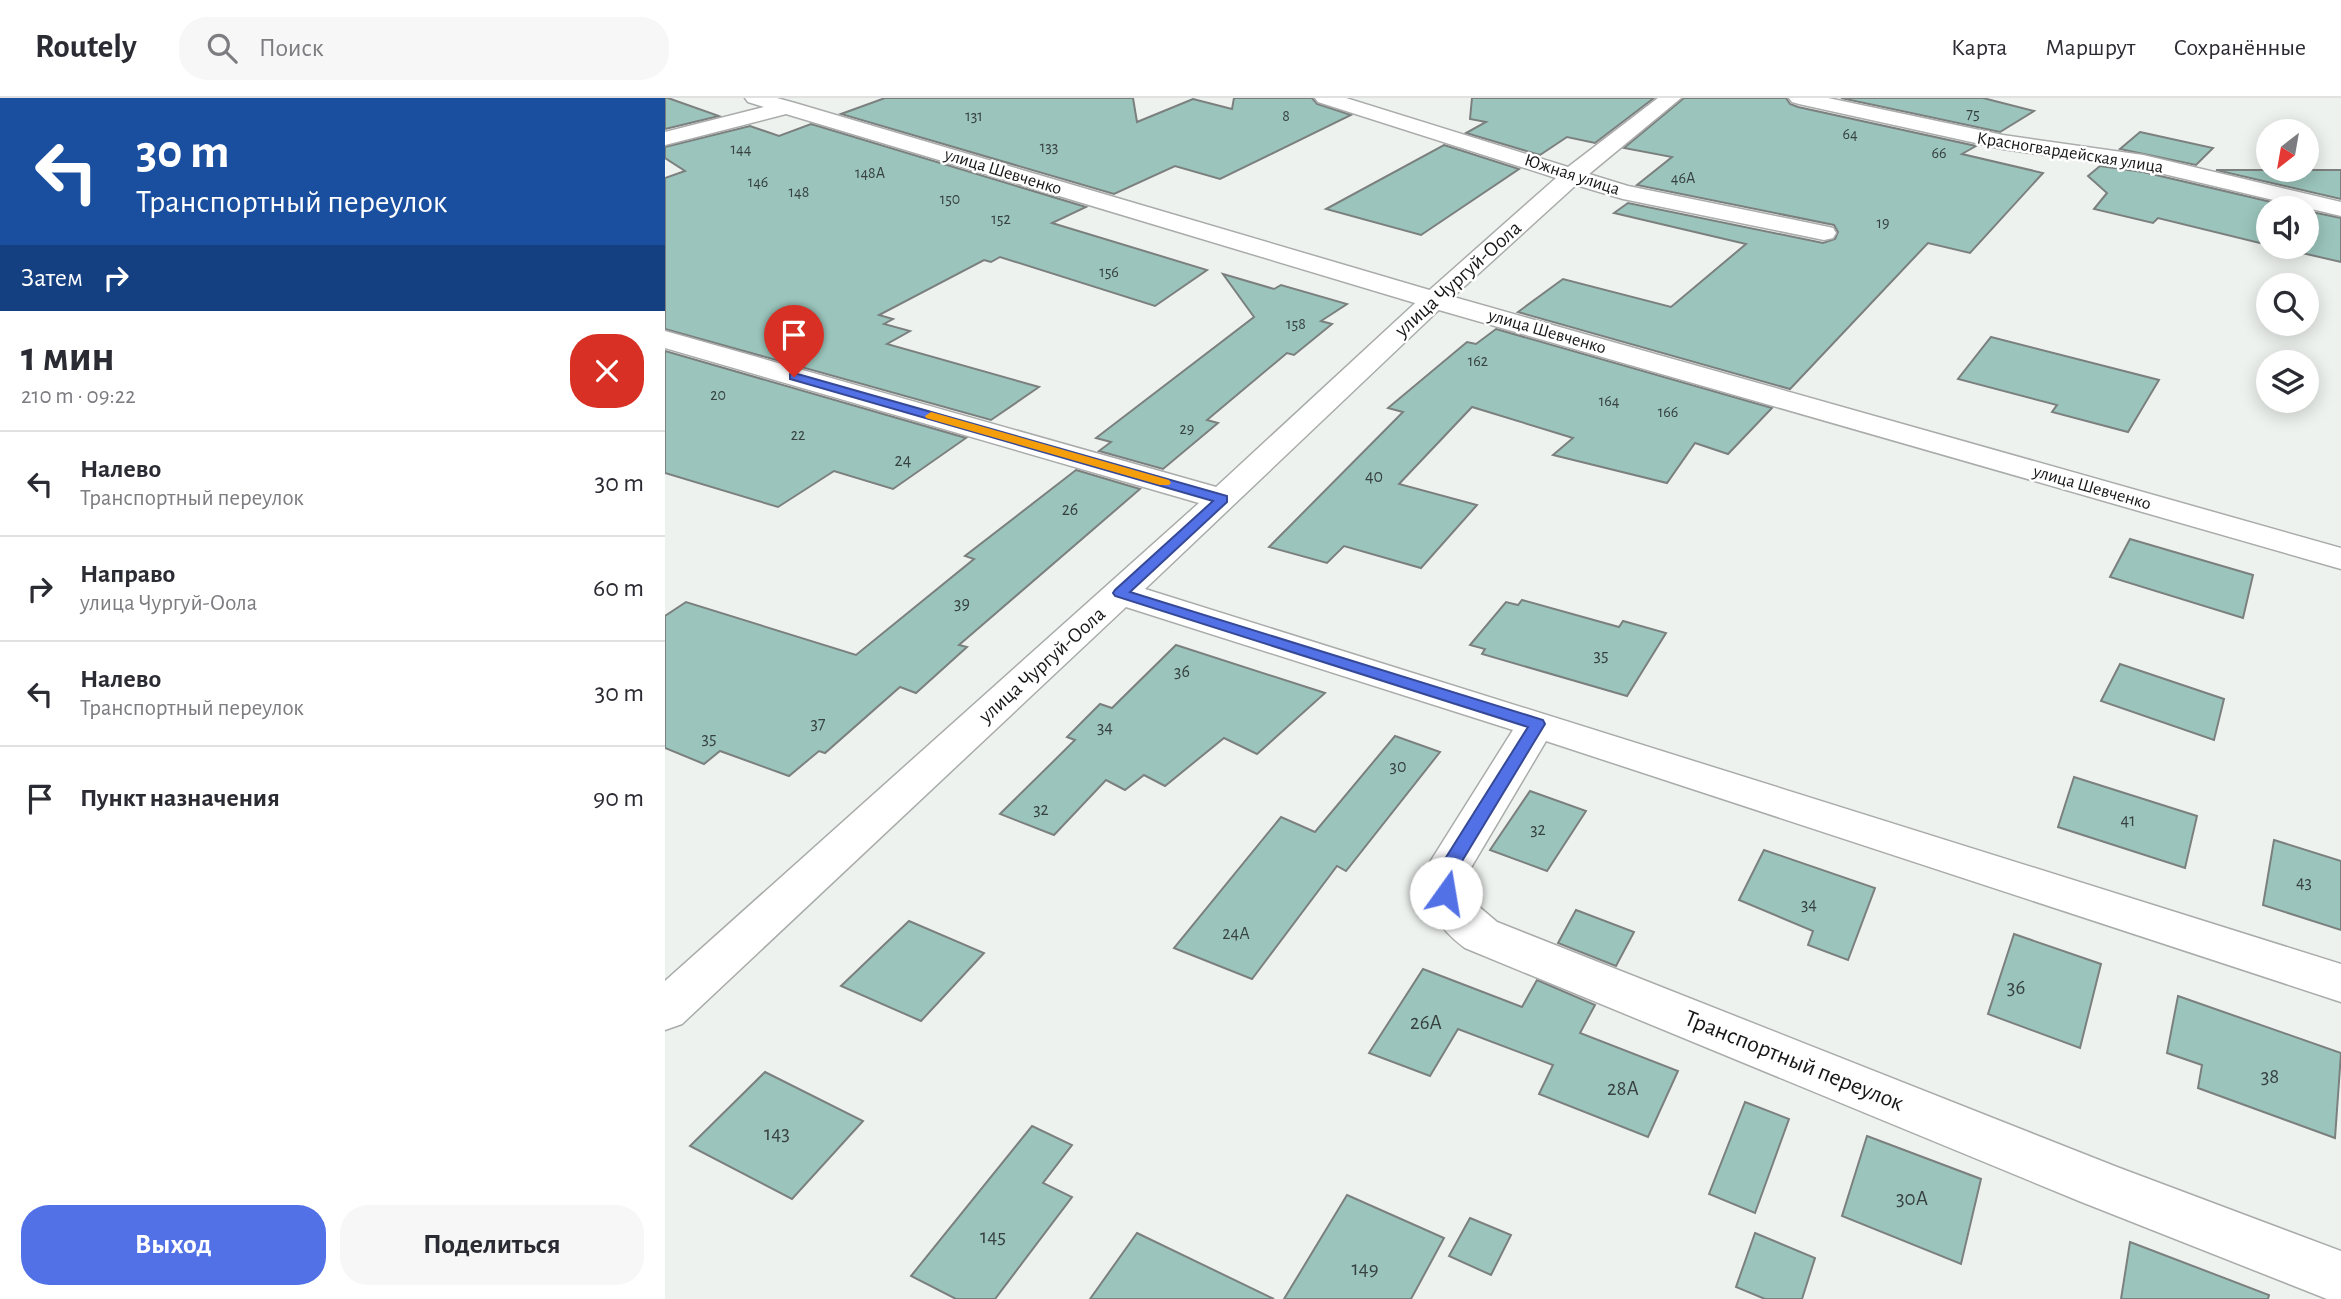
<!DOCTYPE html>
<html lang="ru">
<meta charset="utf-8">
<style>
body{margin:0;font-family:"Alegreya Sans",sans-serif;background:#f7f7f7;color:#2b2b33;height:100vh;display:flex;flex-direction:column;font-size:26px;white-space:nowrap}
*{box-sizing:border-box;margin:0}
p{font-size:23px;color:#7c7c81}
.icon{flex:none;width:38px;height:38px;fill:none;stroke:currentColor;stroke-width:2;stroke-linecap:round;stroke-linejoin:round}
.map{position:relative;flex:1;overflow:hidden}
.side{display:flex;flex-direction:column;background:#fff;width:665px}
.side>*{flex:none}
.guide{background:#1a4fa0;color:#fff;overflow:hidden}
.needle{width:46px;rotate:211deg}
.tools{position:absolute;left:1591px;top:21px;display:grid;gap:14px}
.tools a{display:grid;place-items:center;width:63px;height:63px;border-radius:50%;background:#fff;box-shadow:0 4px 18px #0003;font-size:35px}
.pin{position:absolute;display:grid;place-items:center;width:60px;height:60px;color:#fff;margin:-72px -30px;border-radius:50% 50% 50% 0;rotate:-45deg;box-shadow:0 0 7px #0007}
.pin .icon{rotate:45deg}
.me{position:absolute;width:77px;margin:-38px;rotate:13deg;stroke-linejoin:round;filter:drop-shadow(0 0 5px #0008)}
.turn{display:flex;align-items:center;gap:24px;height:147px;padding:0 21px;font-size:32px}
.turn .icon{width:91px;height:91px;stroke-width:2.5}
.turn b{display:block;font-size:49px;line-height:60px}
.then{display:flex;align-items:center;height:66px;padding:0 21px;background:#0003;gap:14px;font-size:26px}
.round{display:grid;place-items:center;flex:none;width:74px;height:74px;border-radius:28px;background:#f7f7f7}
.headline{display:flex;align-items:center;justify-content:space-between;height:119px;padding:0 21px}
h1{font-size:42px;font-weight:600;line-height:52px}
.button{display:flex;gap:14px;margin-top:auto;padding:14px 21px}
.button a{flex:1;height:80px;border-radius:28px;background:#5371e6;color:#fff;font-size:28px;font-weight:600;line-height:80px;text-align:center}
.button a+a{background:#f7f7f7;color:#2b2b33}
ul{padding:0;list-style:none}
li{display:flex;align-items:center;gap:21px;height:105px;padding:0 21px;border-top:2px solid #e1e1e2}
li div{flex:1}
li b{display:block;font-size:26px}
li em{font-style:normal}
header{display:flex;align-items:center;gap:42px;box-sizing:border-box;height:98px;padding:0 35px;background:#fff;border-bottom:2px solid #e1e1e2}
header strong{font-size:33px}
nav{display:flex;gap:38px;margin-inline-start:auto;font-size:24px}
.search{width:490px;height:63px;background:#f7f7f7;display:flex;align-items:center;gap:18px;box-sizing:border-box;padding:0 24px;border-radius:28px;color:#7c7c81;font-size:26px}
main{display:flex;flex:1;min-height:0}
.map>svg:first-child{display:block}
.building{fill:#9bc5bc;stroke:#7b807f;stroke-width:2}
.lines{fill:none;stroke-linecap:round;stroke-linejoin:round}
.minor-casing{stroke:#a9acaa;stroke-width:3}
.tertiary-casing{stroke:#a9acaa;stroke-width:3}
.minor{fill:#fff;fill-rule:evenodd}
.tertiary{fill:#fff;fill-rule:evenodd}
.route{fill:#5371e6;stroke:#364996;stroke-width:2}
.slow{fill:#f59e0b}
.labels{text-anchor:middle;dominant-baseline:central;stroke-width:5;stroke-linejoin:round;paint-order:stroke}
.far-number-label{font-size:16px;fill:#374240}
.far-street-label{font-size:18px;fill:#161716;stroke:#fff}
.number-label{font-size:18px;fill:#374240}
.street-label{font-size:21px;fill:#161716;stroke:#fff}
.near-number-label{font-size:21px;fill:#374240}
.near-street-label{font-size:24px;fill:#161716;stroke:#fff}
</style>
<header>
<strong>Routely</strong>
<div class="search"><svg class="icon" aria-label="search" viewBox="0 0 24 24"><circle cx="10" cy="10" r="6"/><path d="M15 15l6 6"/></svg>Поиск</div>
<nav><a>Карта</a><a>Маршрут</a><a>Сохранённые</a></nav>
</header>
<main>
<section class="side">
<div class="guide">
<div class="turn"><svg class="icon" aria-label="left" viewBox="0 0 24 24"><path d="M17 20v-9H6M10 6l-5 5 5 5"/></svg><div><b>30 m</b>Транспортный переулок</div></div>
<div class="then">Затем<svg class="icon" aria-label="right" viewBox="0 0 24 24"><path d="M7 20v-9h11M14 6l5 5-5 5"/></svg></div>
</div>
<div class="headline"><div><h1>1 мин</h1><p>210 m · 09:22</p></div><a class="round" style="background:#d93025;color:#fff"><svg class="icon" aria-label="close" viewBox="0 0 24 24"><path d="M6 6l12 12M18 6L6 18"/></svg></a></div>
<ul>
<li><svg class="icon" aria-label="left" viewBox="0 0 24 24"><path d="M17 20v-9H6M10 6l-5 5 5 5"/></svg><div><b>Налево</b><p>Транспортный переулок</p></div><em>30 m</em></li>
<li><svg class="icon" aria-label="right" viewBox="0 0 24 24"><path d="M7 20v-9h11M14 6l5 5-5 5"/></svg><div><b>Направо</b><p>улица Чургуй-Оола</p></div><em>60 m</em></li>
<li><svg class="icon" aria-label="left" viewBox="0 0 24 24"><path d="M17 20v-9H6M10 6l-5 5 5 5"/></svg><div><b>Налево</b><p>Транспортный переулок</p></div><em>30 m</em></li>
<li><svg class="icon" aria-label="arrive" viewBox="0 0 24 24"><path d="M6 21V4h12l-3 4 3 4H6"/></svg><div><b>Пункт назначения</b></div><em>90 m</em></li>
</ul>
<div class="button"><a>Выход</a><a>Поделиться</a></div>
</section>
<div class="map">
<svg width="1676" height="1201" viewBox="0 0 1676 1201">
<rect width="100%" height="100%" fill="#eef2ef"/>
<g class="building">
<path d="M0,0h3l51,18 -54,13z"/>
<path d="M220,0h248l4,24 56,-23 39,10 2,-11h78l5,6 34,11 -131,64 -45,-13 -61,28 -273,-80z"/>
<path d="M807,0h182l-59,45 -28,-6 -27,18 -74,-22 20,-11 -16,-3z"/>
<path d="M1019,0h102l4,6 8,3 178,39 -14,8 81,19 -73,80 -42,-10 -138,146 -272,-77 45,-33 108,28 75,-63 -132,-31 14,-10 195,40 12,-4 3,-7 -4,-7 -197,-40 35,-28 -48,-9z"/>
<path d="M1176,0h142l51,13 -34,21z"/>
<path d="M146,26l275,83 -34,16 155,47 -52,36 -155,-49 -9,5 -7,-2 -105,55 14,4 -9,5 26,7 -23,13 152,43 -48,33 -326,-91v-151l20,-7 -20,-13v-11l85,-21 29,10z"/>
<path d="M1475,34l73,16 -17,17 -76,-16z"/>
<path d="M779,47l75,24 -98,66 -95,-26z"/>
<path d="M1435,68l43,6 154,36h-29v37l-110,-27 -5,5 -59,-14 13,-16 -19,-17z"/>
<path d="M1551,72h125v29z"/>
<path d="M1642,113l34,7v44l-65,-15h31z"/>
<path d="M558,176l51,15 7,-4 66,19 -26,17 11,3 -38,31 -7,-2 -80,67 11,3 -55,46 -64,-18 12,-9 -15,-4 158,-121z"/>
<path d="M831,231l276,79 -44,46 -33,-11 -28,40 -114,-28 20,-17 -101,-31 -73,77 78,21 -56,63 -77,-22 -17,17 -58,-16 134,-135 -15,-4 79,-66 9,2z"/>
<path d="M1326,239l168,43 -31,52 -76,-20 5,-7 -99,-26z"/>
<path d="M0,253l301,87 -73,51 -59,-18 -56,36 -113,-34z"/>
<path d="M411,372l64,19 -181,156 8,2 -51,46 -16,-6 -75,66 -6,-2 -30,25 -69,-25 -16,13 -39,-16v-132l21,-14 170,53 118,-96 -9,-3z"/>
<path d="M1465,441l123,36 -10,43 -133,-41z"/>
<path d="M857,502l97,27 4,-6 43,12 -39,63 -145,-42 3,-5 -15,-4 36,-43 12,3z"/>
<path d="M511,547l149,48 -68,61 -33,-16 -59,48 -21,-11 -19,15 -19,-10 -52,55 -54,-21 75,-74 -8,-3 33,-33 12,4z"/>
<path d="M1455,566l104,35 -10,41 -113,-39z"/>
<path d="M730,638l45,16 -94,119 -9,-5 -85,113 -78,-31 107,-131 34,15z"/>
<path d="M1409,679l123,39 -12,52 -127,-41z"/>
<path d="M865,693l56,20 -39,60 -57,-21z"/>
<path d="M1609,742l67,21v69l-78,-25z"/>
<path d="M1099,752l111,38 -27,72 -40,-15 5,-14 -74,-31z"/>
<path d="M911,812l58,22 -18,34 -58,-23z"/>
<path d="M244,823l75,32 -63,68 -80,-35z"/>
<path d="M1349,836l87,30 -21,84 -92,-34z"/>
<path d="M758,871l99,38 15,-27 58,25 -15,28 98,38 -30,66 -109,-43 14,-29 -95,-36 -28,47 -61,-23z"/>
<path d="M1513,898l163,57 -6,85 -137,-50 4,-23 -35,-12z"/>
<path d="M100,974l98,49 -71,78 -102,-53z"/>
<path d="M1080,1004l44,17 -34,94 -46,-19z"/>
<path d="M367,1028l40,19 -29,38 29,14 -77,102h-39l-45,-23z"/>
<path d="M1202,1038l114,43 -20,85 -119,-48z"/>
<path d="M682,1097l97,43 -33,61h-127z"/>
<path d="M805,1120l41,17 -20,40 -42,-19z"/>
<path d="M472,1135l137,66h-184z"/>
<path d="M1090,1135l60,25 -13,41h-37l-29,-12z"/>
<path d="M1465,1144l139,53 -1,4h-147z"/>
</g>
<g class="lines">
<g class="minor-casing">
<g id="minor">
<path d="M650,0h31l222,69 90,-69h23l-92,76 39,12 196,40 9,2 3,5 -3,5 -9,2 -201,-41 -47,-14 -133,121 -298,283 1196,375v38l-795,-261 -77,130 2,29 26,22 620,245 224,84v48h-14l-248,-98 -614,-253c-28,-21 -41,-43 -40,-78l88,-140 -387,-123 -444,417 -17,6v-49l534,-478 -534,-155v-17l551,156 209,-193 131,-116 -238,-76z"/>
<path d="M1124,0h39l175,37 140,20 198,47v14l-198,-47 -140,-20 -204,-45 -7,-2z"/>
</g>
</g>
<g class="tertiary-casing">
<path id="tertiary" d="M80,0h32l18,5 648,191 898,254v21l-916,-263 -639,-192 -121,31v-13l99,-25 -16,-5z"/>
</g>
<use href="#minor" class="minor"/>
<use href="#tertiary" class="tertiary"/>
</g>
<path class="route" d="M129,275l433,123v6l-97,90 413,128 2,4 -89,147 -4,27h-13l-2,-5 1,-23 90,-143 -413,-131 -2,-3 2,-3 98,-89 -423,-122v-5z"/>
<path class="slow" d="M266,314l238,68 2,3 -2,2h-9l-234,-67 -1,-2z"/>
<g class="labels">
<g class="far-number-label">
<text x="1308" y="16">75</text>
<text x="309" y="18">131</text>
<text x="621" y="18">8</text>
<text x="1185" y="36">64</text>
<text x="384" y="49">133</text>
<text x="76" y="51">144</text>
<text x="1274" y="55">66</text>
<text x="205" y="75">148А</text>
<text x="1018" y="80">46А</text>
<text x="93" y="84">146</text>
<text x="134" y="94">148</text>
<text x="285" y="101">150</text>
<text x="336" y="121">152</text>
<text x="1218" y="125">19</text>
<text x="444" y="174">156</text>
<text x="631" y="226">158</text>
<text x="813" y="263">162</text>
<text x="53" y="297">20</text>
<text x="944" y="303">164</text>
<text x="1003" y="314">166</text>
<text x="522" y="331">29</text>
<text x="133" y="337">22</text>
</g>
<g class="far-street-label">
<text transform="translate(1405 55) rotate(9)">Красногвардейская улица</text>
<text transform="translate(338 74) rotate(17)">улица Шевченко</text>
<text transform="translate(907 77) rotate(18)">Южная улица</text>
<text transform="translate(882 234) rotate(16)">улица Шевченко</text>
<text transform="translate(1427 390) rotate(16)">улица Шевченко</text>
</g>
<g class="number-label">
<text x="238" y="363">24</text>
<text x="709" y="379">40</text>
<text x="405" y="412">26</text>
<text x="297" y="506">39</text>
<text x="936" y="558">35</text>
<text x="517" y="574">36</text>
<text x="153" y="626">37</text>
<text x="440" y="630">34</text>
<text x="44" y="641">35</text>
<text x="733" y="669">30</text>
<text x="376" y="712">32</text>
<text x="1463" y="723">41</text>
<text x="873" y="732">32</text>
<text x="1639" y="785">43</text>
<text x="1144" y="807">34</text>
<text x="571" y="836">24А</text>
</g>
<g class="street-label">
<text transform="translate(793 181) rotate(-42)">улица Чургуй-Оола</text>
<text transform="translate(377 567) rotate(-42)">улица Чургуй-Оола</text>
</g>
<g class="near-number-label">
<text x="1351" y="889">36</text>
<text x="761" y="924">26А</text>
<text x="1605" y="978">38</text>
<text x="958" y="990">28А</text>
<text x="112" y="1035">143</text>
<text x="1247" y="1100">30А</text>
<text x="328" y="1138">145</text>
<text x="700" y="1170">149</text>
</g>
<g class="near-street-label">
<text transform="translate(1129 963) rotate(22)">Транспортный переулок</text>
</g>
</g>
</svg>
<div class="tools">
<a><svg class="needle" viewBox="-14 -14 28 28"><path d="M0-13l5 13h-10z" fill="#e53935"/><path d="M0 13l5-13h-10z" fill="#7c7c81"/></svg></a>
<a><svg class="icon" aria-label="sound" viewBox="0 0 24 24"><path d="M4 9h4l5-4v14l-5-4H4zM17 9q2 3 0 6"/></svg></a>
<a><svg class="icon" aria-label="search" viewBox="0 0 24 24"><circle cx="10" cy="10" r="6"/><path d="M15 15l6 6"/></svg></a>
<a><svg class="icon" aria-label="layers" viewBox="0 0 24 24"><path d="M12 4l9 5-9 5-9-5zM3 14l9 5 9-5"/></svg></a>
</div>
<div class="pin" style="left:129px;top:279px;background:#d93025"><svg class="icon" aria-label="arrive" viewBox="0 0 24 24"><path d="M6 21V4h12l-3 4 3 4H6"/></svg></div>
<svg class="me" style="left:781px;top:795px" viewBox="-20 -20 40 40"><circle r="19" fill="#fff"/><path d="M0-13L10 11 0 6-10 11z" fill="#5371e6"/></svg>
</div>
</main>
